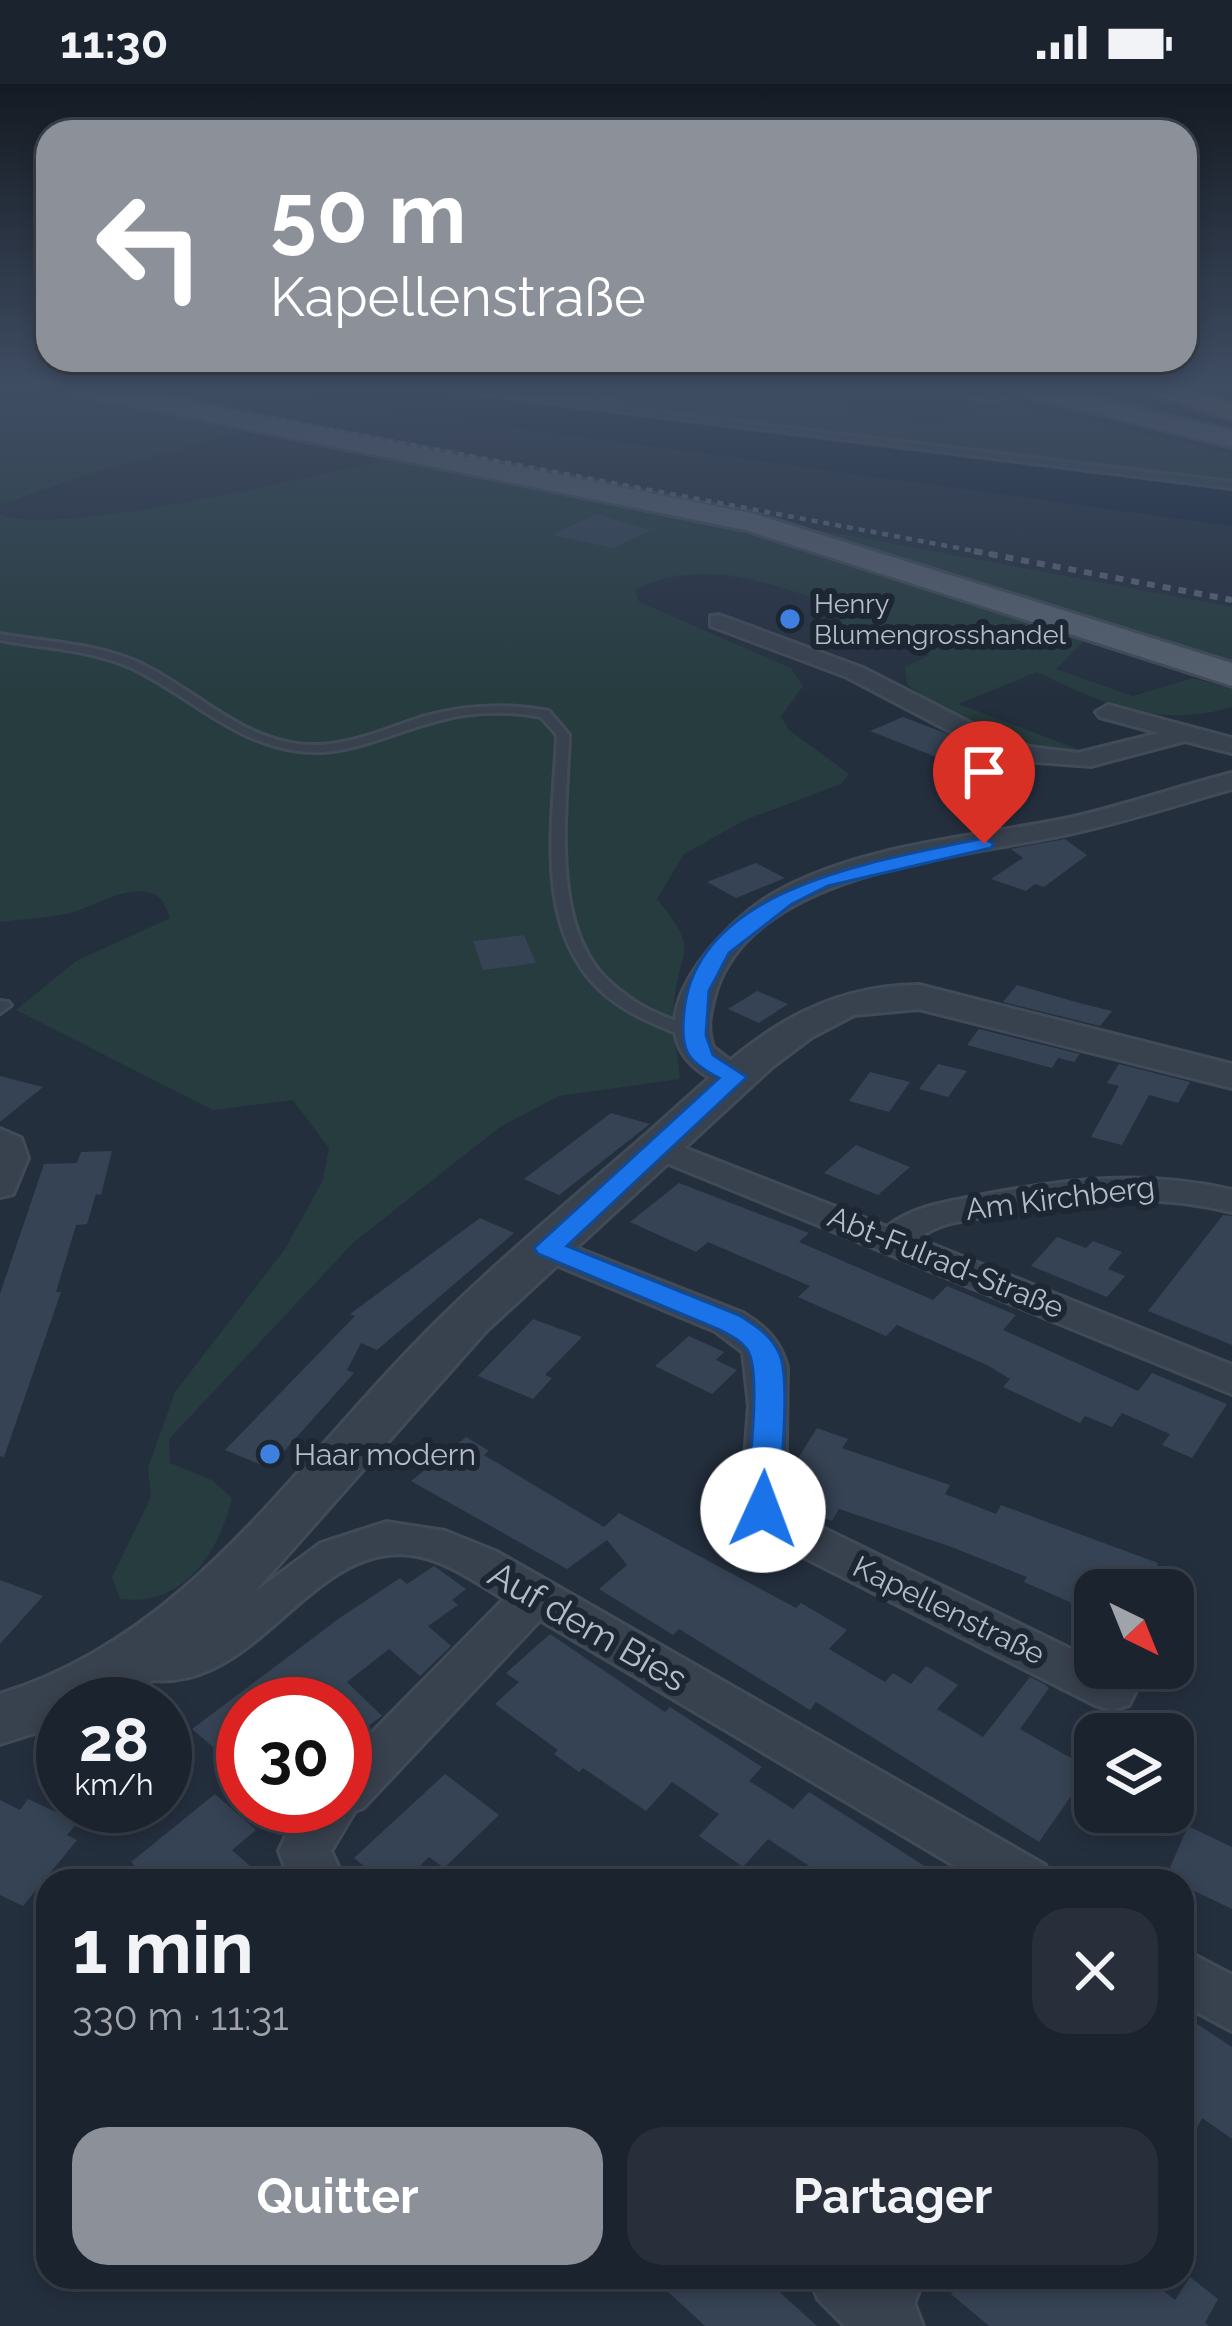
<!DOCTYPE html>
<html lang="fr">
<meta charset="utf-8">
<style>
body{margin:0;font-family:Raleway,sans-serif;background:#282f3a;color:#f1f3f6;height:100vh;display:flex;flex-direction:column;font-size:45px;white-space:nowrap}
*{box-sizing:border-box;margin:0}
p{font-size:39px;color:#a0a4aa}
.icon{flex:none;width:66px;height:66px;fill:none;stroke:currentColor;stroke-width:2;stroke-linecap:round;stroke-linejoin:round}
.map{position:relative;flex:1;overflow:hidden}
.details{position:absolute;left:36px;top:1785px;width:1158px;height:420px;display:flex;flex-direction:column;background:#1b232e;border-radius:36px;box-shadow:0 6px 18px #0003,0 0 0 3px #39404a}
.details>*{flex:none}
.banner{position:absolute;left:36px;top:36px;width:1161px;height:252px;border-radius:36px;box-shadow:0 6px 18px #0003,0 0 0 3px #39404a;background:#8c9099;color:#fff;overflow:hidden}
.needle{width:78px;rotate:137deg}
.buttons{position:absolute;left:1074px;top:1485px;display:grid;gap:24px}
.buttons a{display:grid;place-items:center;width:120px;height:120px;border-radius:24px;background:#1b232e;box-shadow:0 6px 18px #0003,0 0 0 3px #39404a;font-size:60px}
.speed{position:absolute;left:36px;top:1593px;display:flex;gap:24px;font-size:60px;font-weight:700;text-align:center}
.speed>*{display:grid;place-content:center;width:156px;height:156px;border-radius:50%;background:#1b232e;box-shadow:0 6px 18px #0003,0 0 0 3px #39404a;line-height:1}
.speed small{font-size:30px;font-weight:400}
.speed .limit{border:18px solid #d22;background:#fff;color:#111}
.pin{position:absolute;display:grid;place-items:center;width:102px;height:102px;color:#fff;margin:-123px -51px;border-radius:50% 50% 50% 0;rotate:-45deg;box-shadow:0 0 12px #0007}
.pin .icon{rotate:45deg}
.me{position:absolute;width:132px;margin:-66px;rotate:2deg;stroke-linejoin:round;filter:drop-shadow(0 0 9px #0008)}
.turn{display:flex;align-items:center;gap:42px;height:252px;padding:0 36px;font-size:54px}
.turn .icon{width:156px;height:156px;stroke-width:2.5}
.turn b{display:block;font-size:84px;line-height:102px}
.round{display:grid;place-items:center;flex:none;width:126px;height:126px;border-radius:36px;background:#282f3a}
.overview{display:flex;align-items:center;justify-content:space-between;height:204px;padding:0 36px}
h1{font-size:72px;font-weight:700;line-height:90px}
.cta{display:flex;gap:24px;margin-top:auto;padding:24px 36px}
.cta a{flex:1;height:138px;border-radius:36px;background:#8c9099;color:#fff;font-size:48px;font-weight:700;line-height:138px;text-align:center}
.cta a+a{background:#282f3a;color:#f1f3f6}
.status{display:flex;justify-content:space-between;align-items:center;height:84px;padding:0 60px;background:#1b232e;direction:ltr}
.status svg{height:33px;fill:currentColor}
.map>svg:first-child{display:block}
.green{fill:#263c3f}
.water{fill:#17263c}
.building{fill:#364354}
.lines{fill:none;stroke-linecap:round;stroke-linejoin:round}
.service-casing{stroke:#414a57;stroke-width:6}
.minor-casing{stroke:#414a57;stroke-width:6}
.tertiary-casing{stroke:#414a57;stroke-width:6}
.primary-casing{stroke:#414a57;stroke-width:6}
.trunk-casing{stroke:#434c59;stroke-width:6}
.service{fill:#38414e;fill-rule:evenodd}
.minor{fill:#38414e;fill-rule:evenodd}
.tertiary{fill:#38414e;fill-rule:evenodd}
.primary{fill:#56606e;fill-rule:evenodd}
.trunk{fill:#656462;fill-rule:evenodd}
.rail-far1{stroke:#5a6575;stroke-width:4.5;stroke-dasharray:6 6;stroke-linecap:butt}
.rail{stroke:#5a6575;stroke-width:6;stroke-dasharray:8 8;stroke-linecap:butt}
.route{fill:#1a73e8;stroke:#114b97;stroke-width:3}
.shop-dot{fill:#3f7fe0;stroke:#1d2633;stroke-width:4.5}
.labels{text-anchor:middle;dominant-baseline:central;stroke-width:12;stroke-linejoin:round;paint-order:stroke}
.far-poi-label{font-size:27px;fill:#b4bcc9;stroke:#1d2633;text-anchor:start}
.street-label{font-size:30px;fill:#b4bcc9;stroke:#1d2633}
.poi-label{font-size:30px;fill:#b4bcc9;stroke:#1d2633;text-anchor:start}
.near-street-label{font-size:36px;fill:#b4bcc9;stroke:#1d2633}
</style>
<div class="status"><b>11:30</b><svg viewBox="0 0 49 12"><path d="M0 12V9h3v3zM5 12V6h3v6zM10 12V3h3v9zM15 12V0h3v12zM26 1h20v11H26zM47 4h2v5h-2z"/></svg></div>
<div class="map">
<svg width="1232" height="2242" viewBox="0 0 1232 2242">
<rect width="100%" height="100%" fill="#242f3e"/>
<g class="green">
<path d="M0,303h32l218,43 -157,42 -93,33z"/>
<path d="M639,303h110l164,35 23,1 63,-21 233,52v37l-679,-87 37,3z"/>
<path d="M391,375l382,79 311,103 -28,28 77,27 60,-18 39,11v18c-74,22 -128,-3 -195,-35l-79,32 125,47c-61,2 -131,-27 -176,-67l-2,-17 25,-12 -95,-32 20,-10c-67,-24 -150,-60 -220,-23l4,12 152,66 12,18 -22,31 8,13 60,44 -8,10 -96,36 -61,34 -27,45c43,53 24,44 17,103 -3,24 4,53 6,77l-121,17 -59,31 -146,115 -185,197 1,24 42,17 20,18c-14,56 -48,109 -112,101l-8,-22 39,-80 -3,-29 27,-76 110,-143 38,-69 6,-32 -36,-48 -80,10 -197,-100 60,-49 94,-43c-5,-13 -8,-23 -23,-26 -26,-5 -54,16 -81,22 -21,4 -44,5 -66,8v-408c55,25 320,-40 391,-55z"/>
<path d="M761,435l471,88v60z"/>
</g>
<path class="water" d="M220,303h167l165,15 680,89v35z"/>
<g class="building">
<path d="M596,430l55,16 -38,18 -61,-13z"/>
<path d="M903,633l42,16 39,18 -30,13 -84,-33z"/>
<path d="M1065,755l22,16 -43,32 -9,-3 -9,7 -35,-12 32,-21 -12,-9z"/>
<path d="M756,779l29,15 -49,20 -29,-16z"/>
<path d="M524,851l12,28 -53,7 -10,-29z"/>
<path d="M1017,901l66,19 29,7 -12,15 -97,-24z"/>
<path d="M757,907l31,13 -29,19 -31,-14z"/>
<path d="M979,945l101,25 -6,8 -16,-4 -6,10 -85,-23z"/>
<path d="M938,980l29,7 -19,26 -29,-8z"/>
<path d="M1119,980l71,18 -12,21 -29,-8 -27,50 -31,-8 28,-51 -12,-3z"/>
<path d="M870,988l40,10 -21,30 -40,-11z"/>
<path d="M0,992l43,11 -43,35z"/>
<path d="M611,1029l39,11 -91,71 -35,-16z"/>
<path d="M856,1061l54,22 -32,28 -54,-22z"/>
<path d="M112,1067l-11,44 -5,-1 -9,30 -11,1 -20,67h5l-57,165 -4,-1v-162l44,-130 33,-1 4,-11z"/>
<path d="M679,1099l130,50 -10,9 134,58 14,-14 69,29 -13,15 135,61 14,-18 75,31 -35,54 -30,-13 8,-11 -48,-21 -10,14 -27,-11 -5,7 -77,-36 7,-8 -23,-14 -90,-40 -11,11 -88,-39 12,-11 -102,-44 -12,10 -66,-30z"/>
<path d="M1223,1131l9,1v129l-84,-34z"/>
<path d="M480,1134l34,15 -137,117 -16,-7 -14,27 7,3 -85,95 -44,-18 130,-134 -5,-2z"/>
<path d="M1057,1153l29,11 7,-7 29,11 -14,17 17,7 -18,21 -76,-31z"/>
<path d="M533,1235l49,18 -37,38 7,3 -19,21 -55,-23z"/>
<path d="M689,1252l35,16 -8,8 21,10 -25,24 -57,-28z"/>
<path d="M817,1344l31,11 -6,9 108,37 -5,9 51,20 5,-9 157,58 -11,27h-52v23l-71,-31 3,-5 -78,-31 -110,-37 -7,12 -29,-11 13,-22 -26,-9v-8z"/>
<path d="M466,1353l23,14 -5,4 120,72 15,-14 177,95 5,-5 46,27 -18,19 56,33 8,-9 18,11 15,-18 32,19 -21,24 46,28 47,-60 14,7 5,4 -29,41 70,40 -51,73 -223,-140 -6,8 -131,-81 -6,6 -74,-46 28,-24 -20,-25 -40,29 -156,-88 15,-12 -15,-8 20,-17 16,8z"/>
<path d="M434,1482l32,23 -14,11 6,5 -30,21 23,20 -31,30 -31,-27 -42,33 35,34 -22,16 -15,-15v-13h-102v69l-51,-44 149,-112 59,-39 7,6z"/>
<path d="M0,1496l43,16 -43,48z"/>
<path d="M550,1550l115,78 5,-5 92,60 -13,14 44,28 16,-17 139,89h-116l-64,-42 -25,28 -44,-31 20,-22 -47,-32 -26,29 -63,-43 -4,4 -25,-18 4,-4 -63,-46 24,-22 -13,-9z"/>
<path d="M445,1690l54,41 -55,53 -15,-11 -25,24h-22l-28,-23z"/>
<path d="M215,1710l41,36 -24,20 35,31h-117l-19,-19z"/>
<path d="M28,1715l50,23 -11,13 10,5 -54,66 -23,-11v-95l20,10z"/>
<path d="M1188,1742l44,21v62l-50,-24v-4l-16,-4z"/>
<path d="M1182,1930l50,33v92l-30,-21 -20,41z"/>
<path d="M652,2193h111l54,49h-112z"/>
<path d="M963,2193h183l29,23 15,-23 28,22 -13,24 4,3h-220l-38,-32z"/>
</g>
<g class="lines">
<g class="service-casing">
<g id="service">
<path d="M426,303h21l785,95v6z"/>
<path d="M0,550c45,8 92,9 135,27 55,24 101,75 162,83 44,6 85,-14 125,-27 42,-12 85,-14 127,-6l20,24c-2,75 -21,196 44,250 11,9 25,20 39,26 16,8 36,13 50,24l-8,5 -6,-2c-31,-13 -65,-25 -90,-50 -65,-64 -44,-171 -41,-253l-16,-18c-33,-6 -67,-6 -100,3 -47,11 -93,38 -143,31 -63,-8 -109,-55 -164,-82 -42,-20 -89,-20 -134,-29z"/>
<path d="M0,917l8,1 3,3 -11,8z"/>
<path d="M892,2193h32l-18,49h-32z"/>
</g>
</g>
<g class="minor-casing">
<g id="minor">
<path d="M615,303h24l-61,21 -8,-5z"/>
<path d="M937,303h29l35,10 -8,5z"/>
<path d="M719,531l144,53 117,60 50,19 48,6 81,-20 -59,-16 -4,-5 12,-7 124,33v15l-47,-12 -94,25 -67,-5 -61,-23 -116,-61 -136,-51v-10z"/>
<path d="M1232,689v16c-56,16 -111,34 -168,46 -105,22 -313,36 -349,159 -5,19 -9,34 -2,53l38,30 -4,7c-16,4 -29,-1 -43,-10 -78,-51 20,-151 69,-180 86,-49 196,-56 291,-75 57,-12 112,-32 168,-46z"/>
<path d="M0,1045l21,9 7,20 -15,36 -13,3z"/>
<path d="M659,1054l228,89c28,-22 62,-25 96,-32 85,-16 164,-25 249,-5v22c-83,-20 -160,-13 -244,4 -25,5 -50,6 -70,23l314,126v29l-585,-239 -5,-7 5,-7z"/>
<path d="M548,1153l195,76c23,14 37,28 44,54l-2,138 9,9 301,147v7c20,0 32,5 41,23l-7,14 -17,5 -17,-5 -333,-169 -21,-26 8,-104 -6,-54 -28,-21 -180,-75 -6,-8 6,-8z"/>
<path d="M386,1438l59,9 52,21 548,313 7,16h-72l-440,-261 -177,188 -8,3 -24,40 14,30h-55l-11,-30 19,-42 47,-3v-46l159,-161c-28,-17 -60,-40 -93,-44 -110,-13 -160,161 -288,119l-7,-13 7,-13 72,-12 126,-93z"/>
<path d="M1182,1865l50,26v56l-50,-27z"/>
<path d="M809,2193h77l28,26 9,23h-78l-27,-27z"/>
</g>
</g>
<g class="tertiary-casing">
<path id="tertiary" d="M919,901l313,79v24l-313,-79 -65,6 -42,22 -40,30 -286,264 -227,256 -52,51 -57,44 -41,22h-46v20l-63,20v-50c181,-55 286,-217 412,-347 73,-76 156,-144 236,-214 85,-75 149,-147 271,-148z"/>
</g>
<g class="primary-casing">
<g id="primary">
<path d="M63,303h48l641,126 480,150v23l-487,-156 -670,-136z"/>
<path d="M1007,303h41l184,44v16l-222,-55z"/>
</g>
</g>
<g class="trunk-casing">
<path id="trunk" d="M1145,303h38l49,16v17l-83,-27z"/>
</g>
<use href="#service" class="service"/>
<use href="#minor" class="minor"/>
<use href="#tertiary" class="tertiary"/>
<use href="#primary" class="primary"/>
<use href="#trunk" class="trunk"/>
<path class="rail-far1" d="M104,303l886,167"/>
<path class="rail" d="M974,467l258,49"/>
</g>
<linearGradient id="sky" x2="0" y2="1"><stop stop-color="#141a22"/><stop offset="0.49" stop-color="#3f4d63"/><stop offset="1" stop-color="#3f4d63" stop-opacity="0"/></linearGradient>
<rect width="1232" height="617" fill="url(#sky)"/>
<path class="route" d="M984,754l10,6 -3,4 -163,38 -36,18 -63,49 -20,38 -3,44 7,20 34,22 -180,169 172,69c17,11 33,20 41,40 11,29 0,120 -1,155l-5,8h-23l-5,-8c2,-34 15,-130 3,-157 -6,-12 -20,-18 -31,-24l-180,-75 -4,-6 185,-170c-33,-17 -39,-28 -35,-66 12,-128 201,-152 300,-174z"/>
<g class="shop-dot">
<circle cx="790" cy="535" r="12"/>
<circle cx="270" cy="1370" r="12"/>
</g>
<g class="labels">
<g class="far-poi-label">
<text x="814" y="519">Henry<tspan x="814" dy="31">Blumengrosshandel</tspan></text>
</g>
<g class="street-label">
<text transform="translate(1060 1114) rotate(-7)">Am Kirchberg</text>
<text transform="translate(946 1178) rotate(22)">Abt-Fulrad-Straße</text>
<text transform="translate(949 1526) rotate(26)">Kapellenstraße</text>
</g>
<g class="poi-label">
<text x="294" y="1370">Haar modern</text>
</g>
<g class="near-street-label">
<text transform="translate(588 1542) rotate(30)">Auf dem Bies</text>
</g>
</g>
</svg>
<div class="buttons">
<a><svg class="needle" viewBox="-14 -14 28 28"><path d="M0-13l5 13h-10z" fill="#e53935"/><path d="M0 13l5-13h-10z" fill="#a0a4aa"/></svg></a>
<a><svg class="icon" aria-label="layers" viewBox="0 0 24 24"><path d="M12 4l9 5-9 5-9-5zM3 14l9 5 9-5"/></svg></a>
</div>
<div class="speed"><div>28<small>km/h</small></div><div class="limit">30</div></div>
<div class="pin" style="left:984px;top:760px;background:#d93025"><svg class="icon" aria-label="arrive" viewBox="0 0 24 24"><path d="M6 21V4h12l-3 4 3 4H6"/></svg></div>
<svg class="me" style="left:763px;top:1426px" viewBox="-20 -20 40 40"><circle r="19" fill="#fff"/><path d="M0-13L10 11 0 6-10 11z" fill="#1a73e8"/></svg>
<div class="banner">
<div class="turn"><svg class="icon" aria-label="left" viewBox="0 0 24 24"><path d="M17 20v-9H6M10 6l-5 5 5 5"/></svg><div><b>50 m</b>Kapellenstraße</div></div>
</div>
<section class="details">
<div class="overview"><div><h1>1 min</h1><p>330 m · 11:31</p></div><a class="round"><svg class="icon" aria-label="close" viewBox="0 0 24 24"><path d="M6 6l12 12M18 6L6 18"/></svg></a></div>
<div class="cta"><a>Quitter</a><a>Partager</a></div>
</section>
</div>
